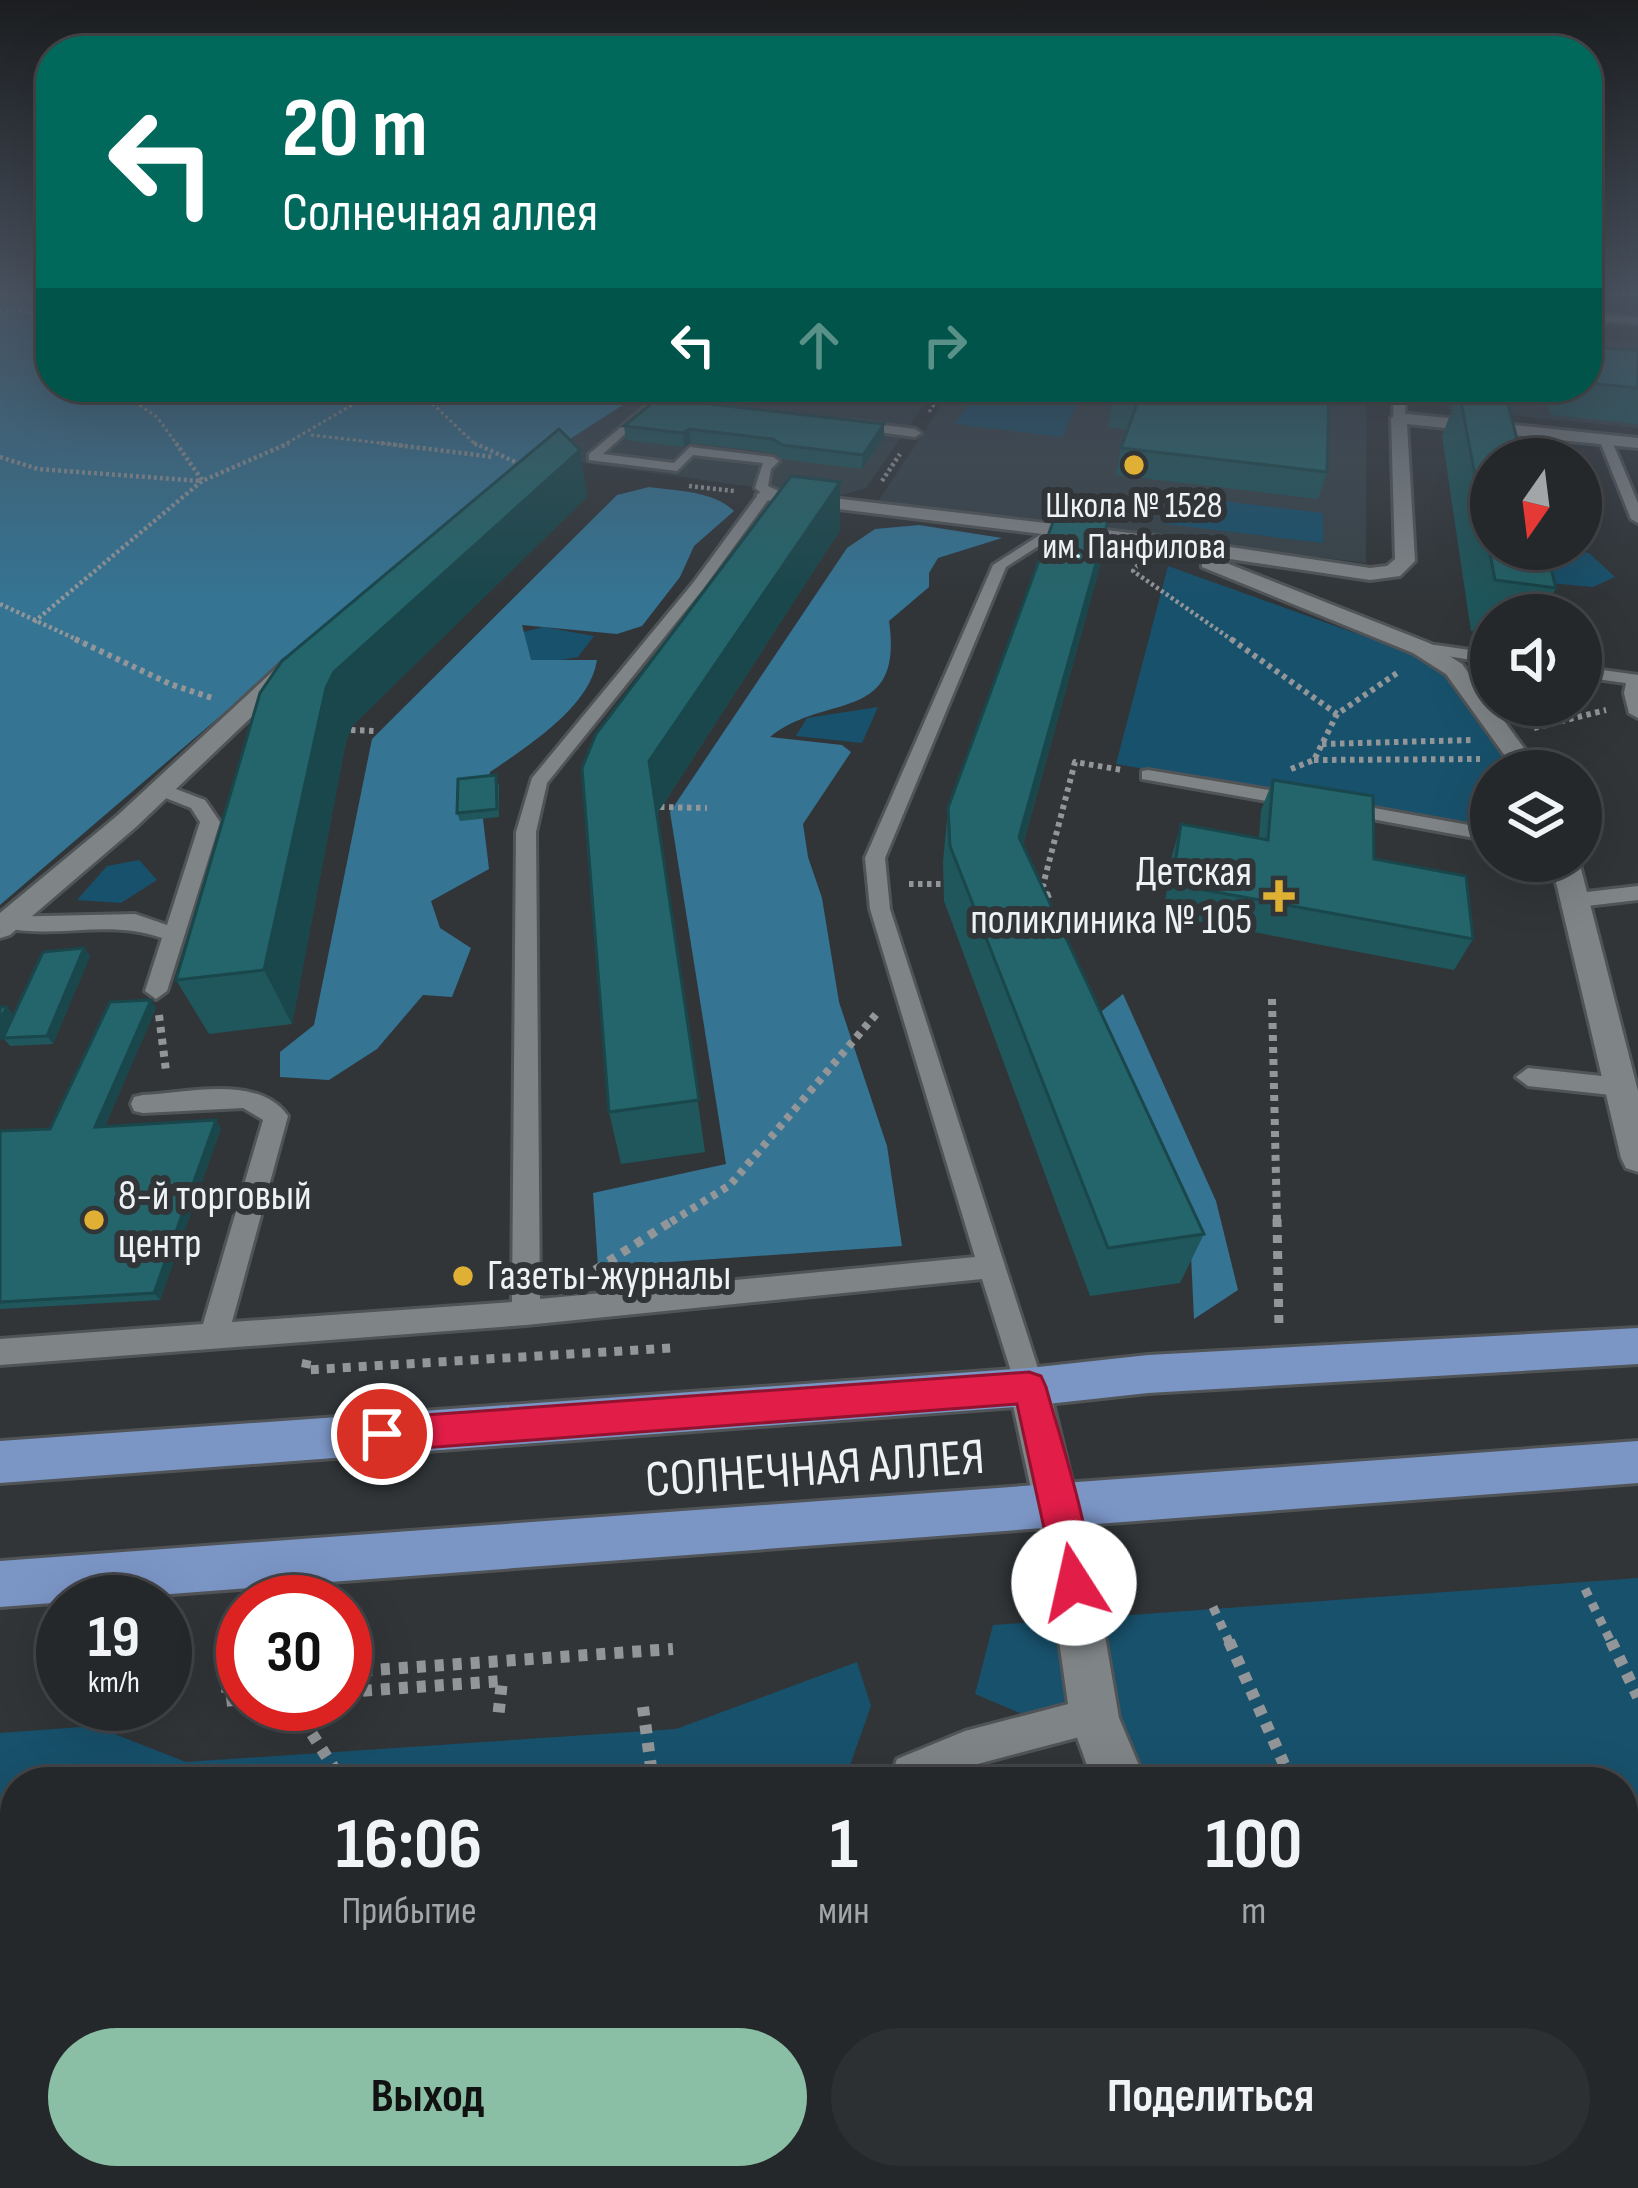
<!DOCTYPE html>
<html lang="ru">
<meta charset="utf-8">
<style>
body{margin:0;font-family:"Sofia Sans Condensed",sans-serif;background:#2d3032;color:#f1f3f6;height:100vh;display:flex;flex-direction:column;font-size:45px;white-space:nowrap}
*{box-sizing:border-box;margin:0}
p{font-size:39px;color:#a3a6a8}
.icon{flex:none;width:66px;height:66px;fill:none;stroke:currentColor;stroke-width:2;stroke-linecap:round;stroke-linejoin:round}
.map{position:relative;flex:1;overflow:hidden}
.side{position:absolute;left:0px;top:1767px;width:1638px;height:423px;display:flex;flex-direction:column;background:#25282a;border-radius:48px 48px 0 0;box-shadow:0 12px 48px #0002,0 0 0 3px #424447}
.side>*{flex:none}
.banner{position:absolute;left:36px;top:36px;width:1566px;height:366px;border-radius:48px;box-shadow:0 12px 48px #0002,0 0 0 3px #424447;background:#00695c;color:#fff;overflow:hidden}
.needle{width:78px;rotate:194deg}
.controls{position:absolute;left:1470px;top:438px;display:grid;gap:24px}
.controls a{display:grid;place-items:center;width:132px;height:132px;border-radius:50%;background:#25282a;box-shadow:0 12px 48px #0002,0 0 0 3px #424447;font-size:60px}
.speed{position:absolute;left:36px;top:1575px;display:flex;gap:24px;font-size:60px;font-weight:700;text-align:center}
.speed>*{display:grid;place-content:center;width:156px;height:156px;border-radius:50%;background:#25282a;box-shadow:0 12px 48px #0002,0 0 0 3px #424447;line-height:1}
.speed small{font-size:30px;font-weight:400}
.speed .limit{border:18px solid #d22;background:#fff;color:#111}
.pin{position:absolute;display:grid;place-items:center;width:102px;height:102px;color:#fff;margin:-51px;border:6px solid #fff;border-radius:50%;box-shadow:0 3px 12px #0007}
.me{position:absolute;width:132px;margin:-66px;rotate:350deg;stroke-linejoin:round;filter:drop-shadow(0 0 9px #0008)}
.turn{display:flex;align-items:center;gap:42px;height:252px;padding:0 48px;font-size:54px}
.turn .icon{width:156px;height:156px;stroke-width:2.5}
.turn b{display:block;font-size:84px;line-height:102px}
.lanes{display:flex;align-items:center;height:114px;padding:0 48px;background:#0003;justify-content:center;gap:60px;direction:ltr}
.lanes .off{opacity:.35}
.eta{display:flex;justify-content:space-evenly;align-items:center;height:204px;text-align:center}
.eta b{font-size:72px;font-weight:700;line-height:84px}
.action{display:flex;gap:24px;margin-top:auto;padding:24px 48px}
.action a{flex:1;height:138px;border-radius:72px;background:#8abfa5;color:#111;font-size:48px;font-weight:700;line-height:138px;text-align:center}
.action a+a{background:#2d3032;color:#f1f3f6}
.map>svg:first-child{display:block}
.built{fill:#374248}
.green{fill:#18516c}
.forest{fill:#357493}
.lines{fill:none;stroke-linecap:round;stroke-linejoin:round}
.service-casing{stroke:#505456;stroke-width:6}
.minor-casing{stroke:#505456;stroke-width:6}
.primary-casing{stroke:#505456;stroke-width:6}
.path-far5{stroke:#939699;stroke-width:3;stroke-dasharray:3 3;stroke-linecap:butt}
.path-far4{stroke:#939699;stroke-width:4.5;stroke-dasharray:3 3;stroke-linecap:butt}
.path-far3{stroke:#939699;stroke-width:6;stroke-dasharray:4.5 4.5;stroke-linecap:butt}
.path-far2{stroke:#939699;stroke-width:8;stroke-dasharray:6 6;stroke-linecap:butt}
.path-far1{stroke:#939699;stroke-width:9;stroke-dasharray:8 8;stroke-linecap:butt}
.path{stroke:#939699;stroke-width:12;stroke-dasharray:9 9;stroke-linecap:butt}
.service{fill:#7f8487;fill-rule:evenodd}
.minor{fill:#7f8487;fill-rule:evenodd}
.primary{fill:#7b95c5;fill-rule:evenodd}
.wall{fill:#1f575c}
.shaded-wall{fill:#19474b}
.building{fill:#24656b;stroke:#19474b;stroke-width:3}
.route{fill:#e11d48;stroke:#92132f;stroke-width:3}
.poi-dot{fill:#dfb034;stroke:#313538;stroke-width:4.5}
.labels{text-anchor:middle;dominant-baseline:central;stroke-width:12;stroke-linejoin:round;paint-order:stroke}
.far-poi-label{font-size:36px;fill:#eff2f4;stroke:#313538}
.poi-label{font-size:42px;fill:#eff2f4;stroke:#313538;text-anchor:start}
.near-street-label{font-size:51px;fill:#eff2f4;stroke:#313538}
</style>
<div class="map">
<svg width="1638" height="2188" viewBox="0 0 1638 2188">
<rect width="100%" height="100%" fill="#313538"/>
<g class="built">
<path d="M1587,337l51,4v87l-190,-19 -5,-22h144z"/>
<path d="M563,387h373l-70,101 -34,10 -328,-46z"/>
<path d="M954,387h412v176l-489,-60z"/>
</g>
<g class="green">
<path d="M979,387h106l-23,50 -107,-13z"/>
<path d="M1172,495l151,18v30l-158,-19z"/>
<path d="M1549,549l40,4 26,24 -22,10 -44,-4z"/>
<path d="M1168,566l240,86 38,20 58,73 10,26h-23v58l-375,-65z"/>
<path d="M544,627l50,9 -16,21 -45,8 -18,-31z"/>
<path d="M878,707l-16,36 -66,-7 11,-18z"/>
<path d="M139,860l18,20 -36,23 -44,-3 30,-34z"/>
<path d="M1638,1578v399l-15,-6v-189h-442l-206,-88 18,-69z"/>
<path d="M857,1662l14,44 -27,76h-829v122l-15,-9v-162l94,-7 92,36 490,-33z"/>
<path d="M1623,2098l15,7v83h-393l-22,-13h400z"/>
<path d="M488,2175h219l-5,13h-191z"/>
</g>
<g class="forest">
<path d="M0,293h51v94h830l-232,1 -186,120 -463,397z"/>
<path d="M649,487c28,4 65,4 85,24l-40,35 -14,31 -38,49 -25,8 -95,-9 9,35h66c-7,47 -69,86 -107,112l-7,47 6,50 -58,32 9,27 31,20 -19,49 -29,-2 -46,54 -48,31 -49,-3v-25l34,-27 58,-286 245,-244z"/>
<path d="M919,525l83,13 -64,20 -9,15v14l-40,34c15,104 -64,71 -119,116l72,8 9,7 -48,72 5,33 14,41 17,104 48,144 15,100 -304,21 -5,-74 133,-29 -56,-352 177,-264 28,-19z"/>
<path d="M1123,994l93,207 22,89 -44,29 -4,-86 -93,-218z"/>
</g>
<g class="lines">
<g class="service-casing">
<g id="service">
<path d="M1587,314l51,4v6l-51,-4z"/>
<path d="M1394,387h12l-1,31 -6,4 -6,-4z"/>
<path d="M647,405l4,5 -48,44 71,9 16,-16 83,10 6,4 -8,8 -3,17 21,10 -7,4 -11,-4 -68,93 -156,194 -11,49 4,467 435,-42 -105,-348 -5,-51 128,-293 61,-39 7,4 -2,3 -53,34 -121,291 5,51 154,478 -5,10 -10,4 -10,-4 -37,-118 -456,46 -526,40v-26l203,-15 60,-204 -20,-12 -100,5 -9,-2 -3,-7 3,-7 9,-2c43,-2 116,-21 145,21l-56,206 280,-20 4,-470 16,-54 161,-195 67,-91 -5,-4 8,-25 -70,-8 -16,16 -88,-11v-6z"/>
<path d="M852,421l63,8 6,4 -6,4 -67,-9z"/>
<path d="M1605,435l6,4 27,64v20l-7,-4 -32,-80z"/>
<path d="M1421,643l70,10v10l-76,-12 -2,-3z"/>
<path d="M1581,667l57,8v43l-9,-5 -5,-20 2,-10 -45,-6z"/>
<path d="M1148,770l152,25 9,6 -9,6 -158,-28v-8z"/>
<path d="M160,783l45,17 15,22 -53,169 -11,8 -11,-8 17,-53c-55,-20 -106,2 -162,-11v-10l135,-3 32,11 33,-103 -9,-14 -38,-15v-8z"/>
<path d="M1346,803l145,26v12l-152,-28 -2,-4z"/>
<path d="M1638,886v14l-60,7 -10,-7 10,-7z"/>
<path d="M1528,1068l92,10 12,9 -12,9 -92,-10 -12,-9z"/>
<path d="M1091,1698l12,6 6,12 -6,12 -12,6 -125,33 -36,15h-41l8,-23 68,-28z"/>
<path d="M0,1967l15,6v43l-15,-6z"/>
<path d="M270,2175h60l5,13h-59z"/>
<path d="M758,2175h44l-4,13h-44z"/>
</g>
</g>
<g class="minor-casing">
<g id="minor">
<path d="M1399,413l239,25v10l-231,-24 8,137 -15,15 -30,4 -214,-32 -391,-48 -9,-5 9,-5 391,46 214,32 17,-2 8,-7 -4,-141z"/>
<path d="M1202,559h14l213,84 33,21 79,107h-25l-70,-97 -33,-21 -211,-86z"/>
<path d="M293,658l8,2v10l-165,157 -126,108 -10,3v-25l118,-98 167,-155z"/>
<path d="M1551,861h28l59,230v81l-12,-4 -5,-10z"/>
<path d="M1029,1368l14,6 6,13 46,190 24,141 27,64h-53l-23,-64 -20,-141 -41,-190 6,-13z"/>
<path d="M1623,2009l15,6v57l-15,-6z"/>
</g>
</g>
<g class="primary-casing">
<g id="primary">
<path d="M1638,1328v36l-490,29 -119,13 -1029,77v-42l1029,-73 119,-13z"/>
<path d="M1638,1441v42l-1638,124v-46z"/>
</g>
</g>
<g class="path-far5">
<path d="M0,310l51,4"/>
<path d="M122,387l-3,4 38,26 21,29"/>
<path d="M415,387l62,59"/>
<path d="M929,412l17,-25"/>
<path d="M311,435l95,11"/>
<path d="M282,446l101,-59"/>
</g>
<g class="path-far4">
<path d="M176,443l26,37"/>
<path d="M381,443l113,14"/>
<path d="M474,443l50,23"/>
<path d="M0,457l38,12 163,12"/>
<path d="M882,481l18,-27"/>
<path d="M689,486l45,5"/>
<path d="M1138,565l-5,6 102,71"/>
<path d="M0,604l82,38"/>
<path d="M34,622l168,-141 87,-38"/>
</g>
<g class="path-far3">
<path d="M75,639l95,45 42,14"/>
<path d="M1231,639l106,75"/>
<path d="M1534,728l72,-18"/>
<path d="M351,730l25,1"/>
<path d="M1322,744l150,-4"/>
<path d="M1314,760l166,-1"/>
<path d="M1291,769l23,-9 23,-46 63,-43"/>
<path d="M660,807l47,1"/>
<path d="M909,884h35"/>
<path d="M1047,896l-4,-11 32,-123 47,8"/>
</g>
<g class="path-far2">
<path d="M1046,893l4,11"/>
<path d="M1272,999l5,223"/>
<path d="M159,1015l7,56"/>
<path d="M671,1222l59,-37 148,-173"/>
</g>
<g class="path-far1">
<path d="M1277,1219l2,110"/>
<path d="M595,1270l80,-51"/>
<path d="M307,1360l-2,10 366,-22"/>
<path d="M1585,1589l27,55"/>
<path d="M1213,1607l17,37"/>
</g>
<g class="path">
<path d="M1229,1641l63,141"/>
<path d="M1611,1641l27,56"/>
<path d="M345,1672l328,-23"/>
<path d="M243,1679l-13,1 -5,21 18,-2"/>
<path d="M345,1692l157,-11 -4,38"/>
<path d="M643,1707l10,75"/>
<path d="M312,1734l31,48"/>
<path d="M602,2175l8,13"/>
<path d="M669,2175v13"/>
</g>
<use href="#service" class="service"/>
<use href="#minor" class="minor"/>
<use href="#primary" class="primary"/>
</g>
<g class="wall">
<path d="M1587,346l51,5v73l-87,-9 -10,-28h46z"/>
<path d="M1118,387l209,85 -9,27 -202,-24 5,-27 7,-18 -20,-3 4,-25z"/>
<path d="M1459,391l97,197 -14,27h-51v19l-20,-3 -29,-195z"/>
<path d="M884,424v14l-22,31 -80,-10 -8,-6 -83,-10 -7,4 -58,-7 -2,-14z"/>
<path d="M580,450l7,47 -234,228 -7,16 -54,283 -83,10 -33,-54 84,-287z"/>
<path d="M840,482v48l-183,284 48,338 -84,12 -12,-52 -27,-344z"/>
<path d="M1108,521l-9,49 -76,275 181,389 -24,49 -90,13 -146,-395 -1,-39 5,-54z"/>
<path d="M1273,780l200,159 -19,31 -291,-55 9,-60 9,-31 78,14 2,-28z"/>
<path d="M499,783v34l-39,4 -3,-8z"/>
<path d="M84,948l6,8 -37,88 -43,2 -7,-8z"/>
<path d="M156,1008l-51,118 116,2 -61,172 -160,9v-178l50,-2z"/>
</g>
<g class="shaded-wall">
<path d="M884,424v14l-22,31 1,-14z"/>
<path d="M689,429l2,14 -7,4 -1,-14z"/>
<path d="M580,450l7,47 -234,228 -7,16 -54,283 -28,-54 62,-282 8,-16z"/>
<path d="M840,482v48l-184,285 -7,-54z"/>
<path d="M1108,521l-9,49 -89,321 9,-54z"/>
<path d="M84,948l6,8 -37,88 -6,-8z"/>
<path d="M151,1000l5,8 -55,127 -6,-8z"/>
<path d="M7,1007l7,8 -14,26v-21z"/>
<path d="M216,1120l5,8 -61,172 -6,-7z"/>
<path d="M0,2142l15,10v23h35l19,13h-69z"/>
</g>
<g class="building">
<path d="M1587,346l51,5v37l-51,-5z"/>
<path d="M1118,387h211l-2,85 -206,-24 16,-44 -25,-2z"/>
<path d="M1459,391l47,5 16,63h-31v90h55l10,39 -61,-8z"/>
<path d="M658,398l226,26 -21,31 -81,-10 -9,-6 -84,-10 -6,4 -59,-7z"/>
<path d="M559,429l21,21 -246,222 -8,16 -62,282 -88,10 84,-287 22,-32z"/>
<path d="M791,476l49,6 -191,279 50,339 -90,12 -27,-344 14,-34z"/>
<path d="M1056,514l52,7 -89,316 185,397 -96,14 -158,-402 -2,-38z"/>
<path d="M496,775l1,34 -40,4 1,-34z"/>
<path d="M1273,780l100,16 1,63 92,17 7,63 -301,-55 9,-60 87,16z"/>
<path d="M84,948l-37,88 -44,2 40,-86z"/>
<path d="M151,1000l-56,127 121,-7 -62,173 -154,9v-171l50,-2 60,-127z"/>
<path d="M0,1007h7l-7,13z"/>
</g>
<linearGradient id="sky" x2="0" y2="1"><stop stop-color="#1b1d1f"/><stop offset="0.49" stop-color="#48515e"/><stop offset="1" stop-color="#48515e" stop-opacity="0"/></linearGradient>
<rect width="1638" height="600" fill="url(#sky)"/>
<path class="route" d="M1029,1372l12,4 5,11c11,42 56,174 42,209l-14,6 -13,-6 -5,-13 -39,-179 -635,47 -13,-5 -5,-12 5,-11 13,-5z"/>
<g class="poi-dot">
<circle cx="1134" cy="465" r="12"/>
<path d="M1273 878h12v12h12v12h-12v12h-12v-12h-12v-12h12z"/>
<circle cx="94" cy="1220" r="12"/>
<circle cx="463" cy="1276" r="12"/>
</g>
<g class="labels">
<g class="far-poi-label">
<text x="1134" y="506">Школа № 1528<tspan x="1134" dy="41">им. Панфилова</tspan></text>
</g>
<g class="poi-label">
<text x="1252" y="872" text-anchor="end">Детская<tspan x="1252" dy="48">поликлиника № 105</tspan></text>
<text x="118" y="1196">8-й торговый<tspan x="118" dy="48">центр</tspan></text>
<text x="487" y="1276">Газеты-журналы</text>
</g>
<g class="near-street-label">
<text transform="translate(815 1469) rotate(-4)">СОЛНЕЧНАЯ АЛЛЕЯ</text>
</g>
</g>
</svg>
<div class="controls">
<a><svg class="needle" viewBox="-14 -14 28 28"><path d="M0-13l5 13h-10z" fill="#e53935"/><path d="M0 13l5-13h-10z" fill="#a3a6a8"/></svg></a>
<a><svg class="icon" aria-label="sound" viewBox="0 0 24 24"><path d="M4 9h4l5-4v14l-5-4H4zM17 9q2 3 0 6"/></svg></a>
<a><svg class="icon" aria-label="layers" viewBox="0 0 24 24"><path d="M12 4l9 5-9 5-9-5zM3 14l9 5 9-5"/></svg></a>
</div>
<div class="speed"><div>19<small>km/h</small></div><div class="limit">30</div></div>
<div class="pin" style="left:382px;top:1434px;background:#d93025"><svg class="icon" aria-label="arrive" viewBox="0 0 24 24"><path d="M6 21V4h12l-3 4 3 4H6"/></svg></div>
<svg class="me" style="left:1074px;top:1583px" viewBox="-20 -20 40 40"><circle r="19" fill="#fff"/><path d="M0-13L10 11 0 6-10 11z" fill="#e11d48"/></svg>
<div class="banner">
<div class="turn"><svg class="icon" aria-label="left" viewBox="0 0 24 24"><path d="M17 20v-9H6M10 6l-5 5 5 5"/></svg><div><b>20 m</b>Солнечная аллея</div></div>
<div class="lanes"><svg class="icon" aria-label="left" viewBox="0 0 24 24"><path d="M17 20v-9H6M10 6l-5 5 5 5"/></svg><svg class="icon off" aria-label="ahead" viewBox="0 0 24 24"><path d="M12 20V5M6 11l6-6 6 6"/></svg><svg class="icon off" aria-label="right" viewBox="0 0 24 24"><path d="M7 20v-9h11M14 6l5 5-5 5"/></svg></div>
</div>
<section class="side">
<div class="eta">
<div><b>16:06</b><p>Прибытие</p></div>
<div><b>1</b><p>мин</p></div>
<div><b>100</b><p>m</p></div>
</div>
<div class="action"><a>Выход</a><a>Поделиться</a></div>
</section>
</div>
